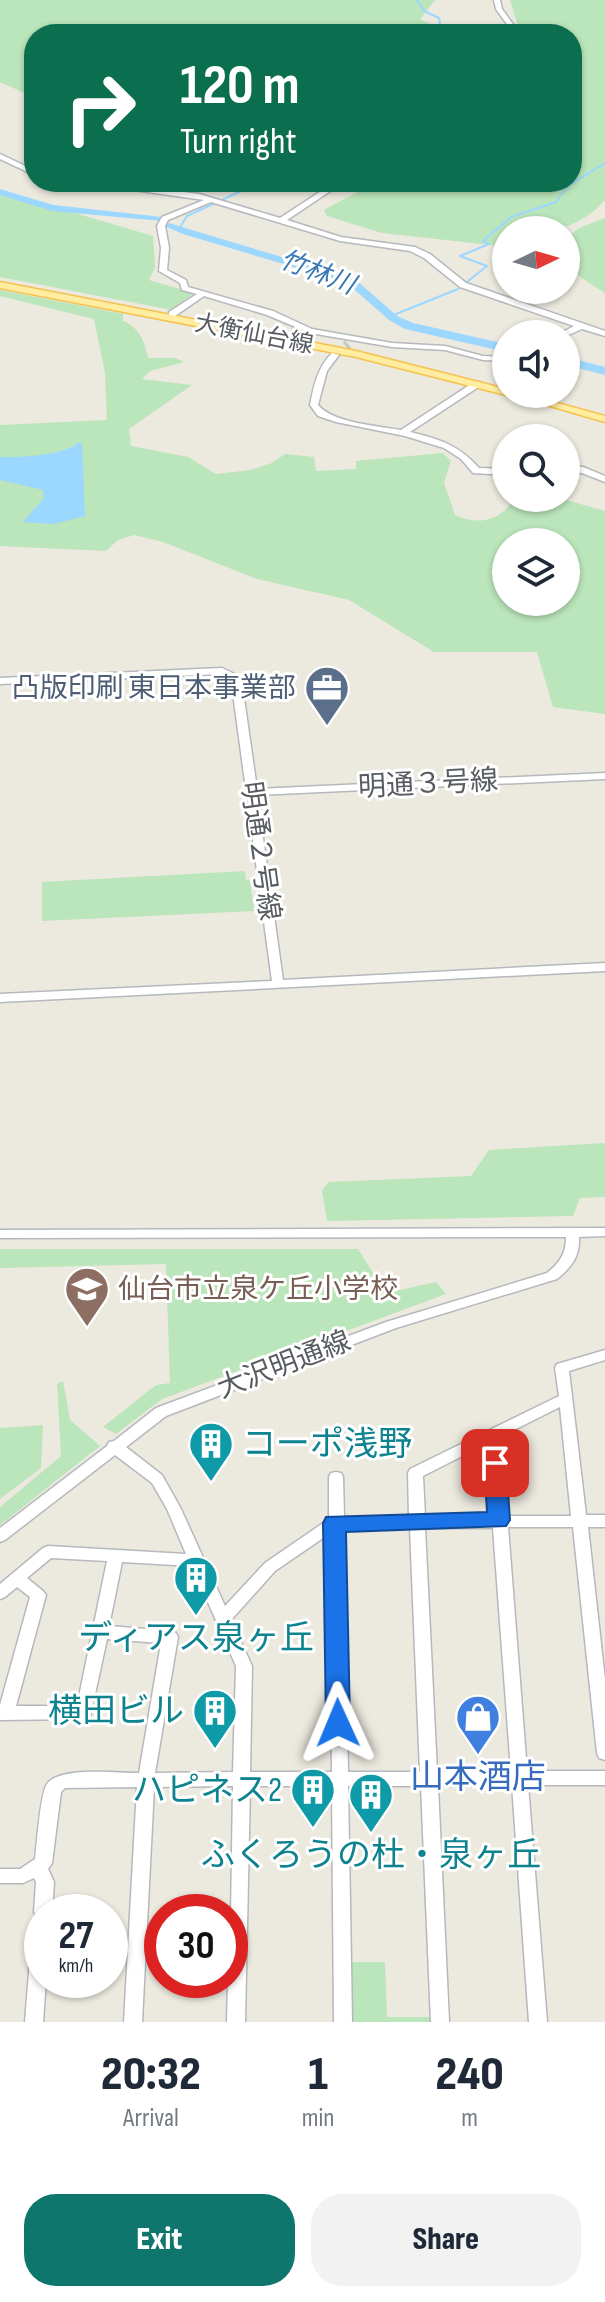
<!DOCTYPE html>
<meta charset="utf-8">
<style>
body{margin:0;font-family:"Sofia Sans Condensed","Noto Sans JP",sans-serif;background:#f2f2f3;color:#1f2937;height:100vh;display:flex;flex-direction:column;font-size:30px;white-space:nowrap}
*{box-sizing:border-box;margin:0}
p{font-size:26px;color:#747a83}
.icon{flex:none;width:44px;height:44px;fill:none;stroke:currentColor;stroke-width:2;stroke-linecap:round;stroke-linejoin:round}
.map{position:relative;height:2022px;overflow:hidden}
.sheet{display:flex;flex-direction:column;background:#fff;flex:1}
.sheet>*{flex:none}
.top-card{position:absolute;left:24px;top:24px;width:558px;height:168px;border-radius:32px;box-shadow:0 2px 6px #0004;background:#0b6e4f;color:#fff;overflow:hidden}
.needle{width:52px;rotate:85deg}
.controls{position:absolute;left:492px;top:216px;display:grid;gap:16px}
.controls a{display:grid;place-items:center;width:88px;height:88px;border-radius:50%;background:#fff;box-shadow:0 2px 6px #0004;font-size:40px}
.speed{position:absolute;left:24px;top:1894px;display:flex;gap:16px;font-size:40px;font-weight:700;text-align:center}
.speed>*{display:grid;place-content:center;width:104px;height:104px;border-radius:50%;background:#fff;box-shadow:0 2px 6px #0004;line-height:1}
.speed small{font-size:20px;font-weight:400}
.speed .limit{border:12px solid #d22;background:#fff;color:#111}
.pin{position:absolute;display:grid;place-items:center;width:68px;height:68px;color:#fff;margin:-34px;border-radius:16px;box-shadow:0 4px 12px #0006}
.me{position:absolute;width:88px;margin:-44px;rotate:359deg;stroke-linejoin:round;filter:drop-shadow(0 0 6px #0008)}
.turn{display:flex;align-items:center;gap:28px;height:168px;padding:0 24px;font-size:36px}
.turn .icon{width:104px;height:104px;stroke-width:2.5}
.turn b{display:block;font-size:56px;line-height:68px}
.eta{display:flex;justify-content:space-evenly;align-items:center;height:136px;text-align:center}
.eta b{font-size:48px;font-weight:800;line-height:56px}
.cta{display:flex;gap:16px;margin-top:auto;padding:16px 24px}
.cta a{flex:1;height:92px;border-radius:32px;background:#0f766e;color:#fff;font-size:32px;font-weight:800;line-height:92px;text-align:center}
.cta a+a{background:#f2f2f3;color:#1f2937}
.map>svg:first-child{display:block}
.green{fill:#bbe5ba;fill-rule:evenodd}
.water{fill:#9cd7ff}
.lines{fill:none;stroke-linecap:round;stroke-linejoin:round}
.stream{stroke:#9cd7ff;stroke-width:2}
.river{fill:#9cd7ff;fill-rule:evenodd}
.minor-tunnel{stroke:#c7c6c0;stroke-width:9;stroke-dasharray:9 5;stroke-linecap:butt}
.minor-casing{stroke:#b5b8bd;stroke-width:3}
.major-casing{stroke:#f5c24f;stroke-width:3}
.minor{fill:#fff;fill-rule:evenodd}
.major{fill:#ffeda1;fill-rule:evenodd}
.route{fill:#1a73e8;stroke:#114b97;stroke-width:2}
.labels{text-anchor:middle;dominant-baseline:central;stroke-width:6;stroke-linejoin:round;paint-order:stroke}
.far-street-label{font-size:24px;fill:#585c61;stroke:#fff}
.far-water-label{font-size:26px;font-style:italic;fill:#3878b3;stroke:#fff}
.service-label{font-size:28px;fill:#4e5e75;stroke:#fff;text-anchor:end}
.street-label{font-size:28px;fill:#585c61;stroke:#fff}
.education-label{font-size:28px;fill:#785e54;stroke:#fff;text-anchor:start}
.near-culture-label{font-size:34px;fill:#0d838f;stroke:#fff}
.near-shop-label{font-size:34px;fill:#366cbe;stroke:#fff}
</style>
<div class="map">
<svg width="605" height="2022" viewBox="0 0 605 2022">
<rect width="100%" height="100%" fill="#ece9df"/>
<g class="green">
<path d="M0,0h435l-15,19 29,15h-415v102l-7,-16 2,-25 -29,-13z"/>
<path d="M510,0h95v200c-31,34 -57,30 -99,30v15l-6,1 -118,-13 -55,-17 -3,-6 52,-28h196v-148h-45l-10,-11z"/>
<path d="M0,191l153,45 2,31 -6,13 45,13 -22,17 -172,-33z"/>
<path d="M605,218v75c-26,-17 -39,-20 -39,-54l13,-11z"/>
<path d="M0,290l123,24v7c16,6 22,21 25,37h27l9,4 -34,9 -8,8 50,6 -63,44 2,17 57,11 28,17 35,-4 21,-7 13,-9 29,3 2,14 40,-2v-8l87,-8 8,8 -7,22 11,32c25,11 45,6 60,-17h44l46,13v203l-52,-7 -16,-55h-103l-85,-52 -92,-21 -94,-37 -29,-7 -16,5 -12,11 -106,-5v-121l107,-5 -2,-47 -11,-54 -94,-23zM506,542h60v60h-60z"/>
<path d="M245,871l1,9h4l4,31 -212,10v-39z"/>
<path d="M605,1143v54l-25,1 -7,18 -246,5 -5,-31 7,-8 142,-6 18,-26z"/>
<path d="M0,1249h358l28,44 50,-11 10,12 -284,105 -46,35 -13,-7 53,-42 14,-2 -4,-119 -166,4z"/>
<path d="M63,1381l7,39 30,26 -100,79v-18l61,-51 -4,-72z"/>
<path d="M43,1425l-2,43 -41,31v-71z"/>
<path d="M351,1962h34l2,55h44v5h-79z"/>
</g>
<path class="water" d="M76,443h6l3,73 -31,8 -31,-2 21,-24 -1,-8 -43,-10v-23c25,0 52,-1 75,-11z"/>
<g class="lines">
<g class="stream">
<path d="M417,0l7,11 15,7 3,16"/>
<path d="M222,200l38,-18"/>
<path d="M179,229l8,-13 26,-12"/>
<path d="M391,316l67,-27 29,-23 -27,-10 29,-12 -6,-3 28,-24 45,-15 12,-16 37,-23"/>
</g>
<g class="river">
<path d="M0,189l53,16 109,12v4l193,58 42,37 16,7 93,21v8l-101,-23 -16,-9 -42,-37 -164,-49 -21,-9v-4l-110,-10 -52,-16z"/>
<path d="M566,357l39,10v8l-39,-10z"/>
</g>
<path class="minor-tunnel" d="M335,355l13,-11"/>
<g class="minor-casing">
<g id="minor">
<path d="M494,0h6l2,9 18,25h-6l-18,-25z"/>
<path d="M0,154l34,16v5l-34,-16z"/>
<path d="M87,182h20l92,12 81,24 55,-36h9l-57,38 54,17 74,10 15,7 36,29 139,48v5l-23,-7 -16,7v-2h-4l1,-2 11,-6 -114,-39 -36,-29 -14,-7 -70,-10 -129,-39 -43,18 -3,6 4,22 -2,22 19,10 2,7 85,24 39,18 80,14 53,3 38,10 23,1v4l-23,-1 -38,-10 -53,-3 -82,-14 -43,-18 -63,-19 -29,20h-6v-4l28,-18 -15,-4 -2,-7 -21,-12 2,-23 -4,-22 5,-9 42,-17 -113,-16z"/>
<path d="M332,353l7,2 -12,16 -9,34c15,18 60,21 83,25l73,-48h6v4l-70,46c29,7 49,13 69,36l27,1v6l-33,-2 -12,-14 -17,-11 -39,-12 -69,-14 -18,-6 -8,-11c4,-19 7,-37 22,-52z"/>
<path d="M566,466l17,1 22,9v6l-23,-9 -16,-1z"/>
<path d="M222,668l19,9 16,112 348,-16v6l-348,16 26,185 322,-17v8l-605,31v-8l272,-13 -41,-302 -10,-5 -221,10v-6z"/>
<path d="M605,1228v8l-26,1c1,19 -7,30 -22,42l-161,49 -230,88 -40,31 36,28 19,34 44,97 40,-43 64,-44v-42l2,-4 5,-1 5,1 2,4 1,40h65l-1,-44 2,-4 149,-73 -4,-28 2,-4 48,-14v10l-36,11 17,144h19v12h-17l17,153v80l-6,-2 -2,-5 -24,-226h-65l19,244h78v14h-77l19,237h-18l-17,-237 -74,1 11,236h-18l-10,-236h-73l4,236h-18l-2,-236h-82l-5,236h-18l1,-42h2l3,-194 -79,1 -12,235h-18l13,-235 -72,1 -4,4 -9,71 -4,6 6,13 -2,30h-10v68h4l-3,42h-18l8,-100 3,-6 -2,-4 2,-30 -2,-4 -11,5h-23v-14h20l15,-10c2,-15 5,-65 12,-75 12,-18 71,-11 92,-11l22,-130 -54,-4 -17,78 -6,2 -84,1v-15l30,-108 -13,-10 -12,10 -5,2v-15l43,-36 5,-2 138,8 -19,-45 -15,-26 -37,-28 -110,85 -5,2v-14l107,-82 2,-4 5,-1 42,-33 230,-86 161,-49c13,-11 19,-19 19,-36l-566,1v-8zM560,1407l11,109h-64l-7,-79zM486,1444l6,72 -67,1 -2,-41zM410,1528l10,244h-72l-4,-243zM425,1528h68l18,243 -74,1zM329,1534l3,238h-82l2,-106 -21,-46 44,-49zM51,1558l56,3 -30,145h-61l30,-111 -3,-4 -16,-13zM122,1562l70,4 44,100 -3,106 -78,1 23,-136 -2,-4 -6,-2 -61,-5z"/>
</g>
</g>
<g class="major-casing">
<path id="major" d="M0,282l356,69 150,38v5h19l80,22v6l-96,-28 -3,1 -150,-38 -356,-69z"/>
</g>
<use href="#minor" class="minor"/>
<use href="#major" class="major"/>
</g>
<path class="route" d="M495,1455l8,2 3,6 4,57 -4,6 -160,6 4,191 -3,7 -9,3 -9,-3 -3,-7 -3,-200 3,-6 161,-5 -3,-49 3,-6z"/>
<defs>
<g id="office-pin" transform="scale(2.3)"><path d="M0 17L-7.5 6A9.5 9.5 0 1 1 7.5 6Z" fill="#5c6f8a" stroke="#fff"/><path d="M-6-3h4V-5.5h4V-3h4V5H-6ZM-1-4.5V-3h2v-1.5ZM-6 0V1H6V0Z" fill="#fff"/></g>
<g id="school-pin" transform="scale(2.3)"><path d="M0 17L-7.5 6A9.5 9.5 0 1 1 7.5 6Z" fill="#8d6e63" stroke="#fff"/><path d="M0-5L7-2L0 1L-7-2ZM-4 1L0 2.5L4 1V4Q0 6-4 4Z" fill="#fff"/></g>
<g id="building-pin" transform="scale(2.3)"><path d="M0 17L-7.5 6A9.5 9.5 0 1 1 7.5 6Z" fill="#0f9aa8" stroke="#fff"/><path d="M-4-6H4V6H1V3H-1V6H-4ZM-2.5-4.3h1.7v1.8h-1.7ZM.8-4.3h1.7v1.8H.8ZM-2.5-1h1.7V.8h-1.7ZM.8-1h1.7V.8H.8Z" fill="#fff"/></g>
<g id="shop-pin" transform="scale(2.3)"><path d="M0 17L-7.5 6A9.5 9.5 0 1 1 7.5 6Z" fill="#3f7fe0" stroke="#fff"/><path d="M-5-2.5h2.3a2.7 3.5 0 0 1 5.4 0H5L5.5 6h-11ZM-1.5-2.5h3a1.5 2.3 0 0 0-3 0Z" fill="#fff"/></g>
</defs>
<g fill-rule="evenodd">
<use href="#office-pin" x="327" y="688"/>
<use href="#school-pin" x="87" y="1289"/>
<use href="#building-pin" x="211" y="1444"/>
<use href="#building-pin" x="196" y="1578"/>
<use href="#building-pin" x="215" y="1711"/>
<use href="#shop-pin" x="478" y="1717"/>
<use href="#building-pin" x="313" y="1790"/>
<use href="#building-pin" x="371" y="1795"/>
</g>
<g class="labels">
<g class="far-street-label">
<text transform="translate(254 334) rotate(11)">大衡仙台線</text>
</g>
<g class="far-water-label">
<text transform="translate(317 273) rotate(21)">竹林川</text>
</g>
<g class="service-label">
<text x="296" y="688">凸版印刷 東日本事業部</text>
</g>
<g class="street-label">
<text transform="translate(428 784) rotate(-3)">明通３号線</text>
<text transform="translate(260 851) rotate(82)">明通２号線</text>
<text transform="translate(284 1365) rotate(-21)">大沢明通線</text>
</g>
<g class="education-label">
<text x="118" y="1289">仙台市立泉ケ丘小学校</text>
</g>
<g class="near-culture-label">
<text x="242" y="1444" text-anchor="start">コーポ浅野</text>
<text x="196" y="1638">ディアス泉ヶ丘</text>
<text x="184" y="1711" text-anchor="end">横田ビル</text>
<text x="282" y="1790" text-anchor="end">ハピネス2</text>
<text x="371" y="1855">ふくろうの杜・泉ヶ丘</text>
</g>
<g class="near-shop-label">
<text x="478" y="1777">山本酒店</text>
</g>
</g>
</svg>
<div class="controls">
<a><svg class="needle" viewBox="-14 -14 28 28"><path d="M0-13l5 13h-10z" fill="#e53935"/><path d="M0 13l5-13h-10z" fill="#747a83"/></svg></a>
<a><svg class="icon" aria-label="sound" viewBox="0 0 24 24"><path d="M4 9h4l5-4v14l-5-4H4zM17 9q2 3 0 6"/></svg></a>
<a><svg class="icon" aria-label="search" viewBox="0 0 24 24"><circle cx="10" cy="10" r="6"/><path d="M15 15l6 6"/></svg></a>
<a><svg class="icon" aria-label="layers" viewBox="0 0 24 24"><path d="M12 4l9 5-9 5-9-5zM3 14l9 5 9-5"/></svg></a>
</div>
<div class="speed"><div>27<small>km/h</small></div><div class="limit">30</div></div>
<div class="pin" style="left:495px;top:1463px;background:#d93025"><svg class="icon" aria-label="arrive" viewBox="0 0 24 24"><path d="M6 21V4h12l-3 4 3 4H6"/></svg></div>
<svg class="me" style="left:338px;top:1723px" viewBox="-20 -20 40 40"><path d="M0-17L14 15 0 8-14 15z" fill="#1a73e8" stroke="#fff" stroke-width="4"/></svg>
<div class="top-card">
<div class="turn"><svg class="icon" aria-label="right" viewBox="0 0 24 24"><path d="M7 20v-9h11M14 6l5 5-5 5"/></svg><div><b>120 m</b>Turn right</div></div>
</div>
</div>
<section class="sheet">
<div class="eta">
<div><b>20:32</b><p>Arrival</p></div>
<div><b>1</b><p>min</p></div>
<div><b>240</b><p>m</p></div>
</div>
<div class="cta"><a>Exit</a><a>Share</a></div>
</section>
